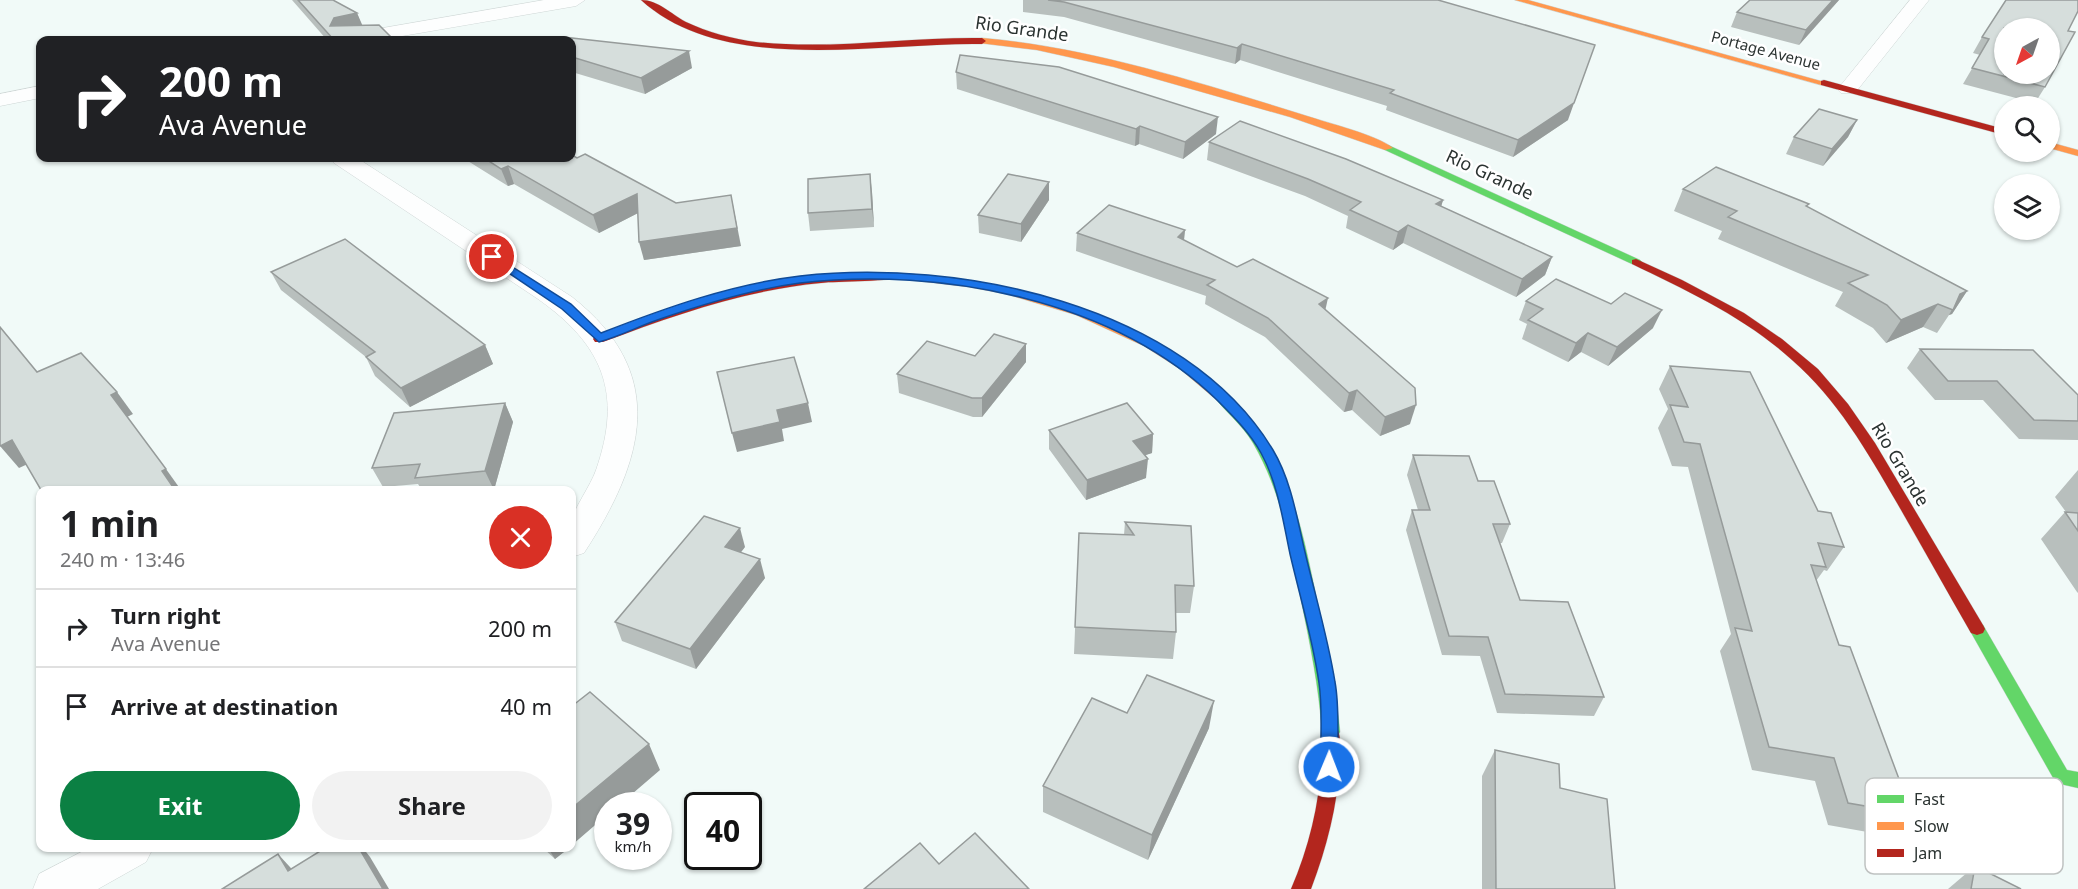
<!DOCTYPE html>
<meta charset="utf-8">
<style>
body{margin:0;font-family:"Noto Sans",sans-serif;background:#f2f2f2;color:#202124;height:100vh;display:flex;flex-direction:column;font-size:22px;white-space:nowrap}
*{box-sizing:border-box;margin:0}
p{font-size:20px;color:#757577}
.icon{flex:none;width:33px;height:33px;fill:none;stroke:currentColor;stroke-width:2;stroke-linecap:round;stroke-linejoin:round}
.map{position:relative;flex:1;overflow:hidden}
.sheet{position:absolute;left:36px;top:486px;width:540px;height:366px;display:flex;flex-direction:column;background:#fff;border-radius:12px;box-shadow:0 2px 4px #0004}
.sheet>*{flex:none}
.guide{position:absolute;left:36px;top:36px;width:540px;height:126px;border-radius:12px;box-shadow:0 2px 4px #0004;background:#202124;color:#fff;overflow:hidden}
.needle{width:39px;rotate:220deg}
.controls{position:absolute;left:1994px;top:18px;display:grid;gap:12px}
.controls a{display:grid;place-items:center;width:66px;height:66px;border-radius:50%;background:#fff;box-shadow:0 2px 4px #0004;font-size:30px}
.speed{position:absolute;left:594px;top:792px;display:flex;gap:12px;font-size:30px;font-weight:700;text-align:center}
.speed>*{display:grid;place-content:center;width:78px;height:78px;border-radius:50%;background:#fff;box-shadow:0 2px 4px #0004;line-height:1}
.speed small{font-size:15px;font-weight:400}
.speed .limit{border:3px solid #111;border-radius:9px;background:#fff;color:#111}
.pin{position:absolute;display:grid;place-items:center;width:51px;height:51px;color:#fff;margin:-26px;border:3px solid #fff;border-radius:50%;box-shadow:0 2px 6px #0007}
.me{position:absolute;width:66px;margin:-33px;rotate:1deg;stroke-linejoin:round;filter:drop-shadow(0 0 4px #0008)}
.turn{display:flex;align-items:center;gap:21px;height:126px;padding:0 24px;font-size:27px}
.turn .icon{width:78px;height:78px;stroke-width:2.5}
.turn b{display:block;font-size:42px;line-height:51px}
.round{display:grid;place-items:center;flex:none;width:63px;height:63px;border-radius:32px;background:#f2f2f2}
.overview{display:flex;align-items:center;justify-content:space-between;height:102px;padding:0 24px}
h1{font-size:36px;font-weight:700;line-height:45px}
.button{display:flex;gap:12px;margin-top:auto;padding:12px 24px}
.button a{flex:1;height:69px;border-radius:36px;background:#0b8043;color:#fff;font-size:24px;font-weight:700;line-height:69px;text-align:center}
.button a+a{background:#f2f2f2;color:#202124}
ul{padding:0;list-style:none}
li{display:flex;align-items:center;gap:18px;height:78px;padding:0 24px;border-top:2px solid #e0e0e0}
li div{flex:1}
li b{display:block;font-size:22px}
li em{font-style:normal}
.map>svg:first-child{display:block}
.lines{fill:none;stroke-linecap:round;stroke-linejoin:round}
.street-casing{stroke:#ced6d5;stroke-width:1}
.fast-casing{stroke:#ced6d5;stroke-width:1}
.slow-casing{stroke:#ced6d5;stroke-width:1}
.jam-casing{stroke:#ced6d5;stroke-width:1}
.street{fill:#fdfefe;fill-rule:evenodd}
.fast{fill:#63d668;fill-rule:evenodd}
.slow{fill:#ff974d;fill-rule:evenodd}
.jam{fill:#b3261e;fill-rule:evenodd}
.wall{fill:#b8bfbd}
.shaded-wall{fill:#969b9a}
.building{fill:#d6dedc;stroke:#969b9a;stroke-width:1.5;fill-rule:evenodd}
.route{fill:#1a73e8;stroke:#114b97;stroke-width:1.5}
.labels{text-anchor:middle;dominant-baseline:central;stroke-width:5;stroke-linejoin:round;paint-order:stroke}
.far-street-label{font-size:15px;fill:#2b3331;stroke:#fff}
.street-label{font-size:18px;fill:#2b3331;stroke:#fff}
.key{fill:#fff;stroke:#bfc2c1;stroke-width:1.5}
.key-label{font-size:16px;fill:#2b3331}
</style>
<div class="map">
<svg width="2078" height="889" viewBox="0 0 2078 889">
<rect width="100%" height="100%" fill="#f1faf8"/>
<g class="lines">
<g class="street-casing">
<g id="street">
<path d="M544,0h41l-9,6 -197,34h-41l3,-4 7,-2z"/>
<path d="M1910,0h19l-74,93h-14l-4,-4 4,-4z"/>
<path d="M40,86v12l-40,8v-12z"/>
<path d="M331,158h26l215,139c98,77 72,164 12,256l-12,4c0,-12 -3,-26 0,-37 2,-12 19,-35 24,-50 27,-77 7,-125 -58,-171l-204,-136z"/>
<path d="M89,848h64l-7,14 -48,27h-65l6,-15z"/>
</g>
</g>
<g class="fast-casing">
<g id="fast">
<path d="M1388,145l252,115 2,2 -2,2h-8l-247,-114 -2,-2z"/>
<path d="M1218,390l5,1c66,64 77,128 95,214 9,42 18,84 22,127l-3,5 -6,2 -6,-2 -3,-5c-3,-45 -12,-88 -21,-132 -10,-54 -20,-109 -48,-157 -11,-19 -29,-32 -41,-49z"/>
<path d="M1977,623l6,2 84,145 11,2v16l-22,-5 -87,-154 2,-4z"/>
</g>
</g>
<g class="slow-casing">
<g id="slow">
<path d="M1515,0h13l300,83 -7,2z"/>
<path d="M982,38c108,9 222,46 325,78 21,7 70,19 86,32l-8,2 -95,-33 -176,-50 -77,-17 -58,-7 -1,-2z"/>
<path d="M2049,142l29,8v6l-29,-8z"/>
<path d="M897,273c98,7 194,29 277,82 17,10 39,23 50,39l-1,3h-10l-33,-28 -36,-23 -68,-31 -70,-21 -37,-7 -76,-9 -2,-2z"/>
</g>
</g>
<g class="jam-casing">
<g id="jam">
<path d="M641,0c17,0 30,14 45,22 21,10 47,17 70,20 75,8 151,-5 226,-4l4,3 -4,3c-103,-2 -258,32 -341,-44z"/>
<path d="M1824,80l180,49v6l-183,-50v-4z"/>
<path d="M1636,259l46,21 62,33 38,26 36,30 30,35 27,39 108,182 2,4 -2,4 -6,2 -6,-2c-25,-43 -49,-87 -74,-130 -30,-52 -60,-104 -105,-143 -46,-42 -104,-69 -160,-96v-4z"/>
<path d="M858,273h39l6,3c-7,6 -68,5 -82,7 -75,7 -147,32 -218,59h-8l-2,-3 2,-3c86,-32 171,-56 263,-63z"/>
<path d="M1331,725l6,2c4,9 3,21 3,32 -2,45 -13,88 -29,130h-20c22,-51 32,-102 31,-157l3,-5z"/>
</g>
</g>
<use href="#street" class="street"/>
<use href="#fast" class="fast"/>
<use href="#slow" class="slow"/>
<use href="#jam" class="jam"/>
</g>
<g class="wall">
<path d="M292,0h41l24,13 5,13 32,14h-67z"/>
<path d="M1023,0h415l130,120 -55,37 -127,-47 1,-4 -147,-46 -5,4 -171,-47 -41,-5z"/>
<path d="M1750,0h89l-40,45 -68,-18 6,-15z"/>
<path d="M2068,31l-23,56 -10,16 -72,-19 17,-29 -7,-2 9,-16z"/>
<path d="M572,40l120,28 -47,26 -73,-22z"/>
<path d="M956,72l260,62 -33,25 -44,-15 -4,2 -178,-57z"/>
<path d="M1857,120l-9,17 -25,29 -37,-12 8,-17z"/>
<path d="M1209,142l234,58 -2,6 111,51 -7,18 -29,22 -113,-54 -10,7 -47,-22 2,-12 -43,-20 -98,-36z"/>
<path d="M463,158h109l169,88 -97,14 -6,-47 -39,20 -85,-49 -6,2z"/>
<path d="M1049,182v18l-28,42 -42,-9 -1,-18z"/>
<path d="M1683,189l126,15 -2,3 160,84 -15,23 -3,1 -12,18 -14,-6 -37,16 -13,-15 -38,-22 8,-14 -125,-53 4,-8 -48,-20z"/>
<path d="M872,192l2,35 -64,4 -2,-18z"/>
<path d="M1185,230l-1,10 53,27 88,42 85,115 -30,12 -28,-26 -8,2 -79,-75 -60,-33 1,-8 -130,-45 1,-18z"/>
<path d="M271,272l214,73 8,19 -83,43 -35,-31 -9,-19 -85,-67z"/>
<path d="M1526,301l127,27 -45,38 -27,-14 -13,10 -46,-23 5,-15 -8,-4z"/>
<path d="M1026,344v18l-44,55h-9l-74,-24 -2,-19z"/>
<path d="M1920,349l158,46v45l-59,-1 -36,-39h-48l-28,-32z"/>
<path d="M1670,366l148,145 26,36 -17,24 -3,-1 -8,11 23,64 73,169 -22,22 -62,-11 -13,-44 -63,-11 -32,-119 11,-17 -43,-167 -16,-1 -14,-38 10,-19 -9,-20z"/>
<path d="M505,403l8,19 -19,68h-72l-4,-6 -35,3 -11,-19z"/>
<path d="M1049,430l104,4 -1,19 -7,2 1,23 -60,22 -37,-51z"/>
<path d="M1413,455l65,26 32,43 -8,19h-2l20,57 84,97 -10,19 -97,-3 -17,-57 -38,-1 -36,-125 6,-20h6l-11,-35z"/>
<path d="M2078,470v123l-1,-1 -36,-53 24,-27h1l-11,-15z"/>
<path d="M1125,522l69,64 -4,27h-14v19l-3,27 -99,-5 5,-121 45,2z"/>
<path d="M745,547l-4,5 24,26 -69,91 -74,-28 -7,-19z"/>
<path d="M1127,713l82,15 -61,132 -105,-48v-26z"/>
<path d="M1495,750l65,38 55,101h-133v-113z"/>
<path d="M543,848h26l-14,11z"/>
<path d="M1975,866l46,23h-73z"/>
</g>
<g class="shaded-wall">
<path d="M1833,0h6l-40,45 7,-15z"/>
<path d="M357,13l7,16 -34,-3 4,-8z"/>
<path d="M1242,44l-2,16 -5,4 2,-16z"/>
<path d="M689,51l3,17 -47,26 -4,-16z"/>
<path d="M1589,61l-21,59 -55,37 5,-17z"/>
<path d="M1218,117l-2,17 -33,25 2,-17z"/>
<path d="M1857,120l-9,17 -25,29 9,-17z"/>
<path d="M1140,126l-1,18 -4,2 1,-17z"/>
<path d="M508,166l6,18 -6,2 -7,-17z"/>
<path d="M870,174l2,18 2,35 -2,-18z"/>
<path d="M1049,182v18l-28,42v-18z"/>
<path d="M637,194l5,17 -43,22 -6,-18z"/>
<path d="M731,195l10,51 -97,14 -5,-18z"/>
<path d="M1443,200l-5,18 -2,-14z"/>
<path d="M1408,225l-5,18 -10,7 5,-18z"/>
<path d="M1185,230l-2,18 -5,-11z"/>
<path d="M1552,257l-7,18 -29,22 6,-18z"/>
<path d="M1967,291l-15,23 -3,1 11,-21z"/>
<path d="M1328,298l-4,18 -5,-12z"/>
<path d="M1938,304l-15,23 -37,16 15,-23z"/>
<path d="M1662,310l-9,18 -45,38 9,-19z"/>
<path d="M1588,333l-7,19 -13,10 8,-19z"/>
<path d="M1026,344v18l-44,55v-19z"/>
<path d="M485,345l8,19 -83,43 -9,-19z"/>
<path d="M1357,390l-5,20 -8,2 5,-19z"/>
<path d="M117,392l16,22 -6,3 -16,-22z"/>
<path d="M505,403l8,19 -19,68 -9,-19z"/>
<path d="M808,403l4,19 -30,7 2,12 -47,11 -5,-19 45,-23z"/>
<path d="M1416,405l-6,19 -30,12 5,-19z"/>
<path d="M1153,434l-1,19 -21,7 2,-19z"/>
<path d="M12,440l18,23 -11,5 -19,-22z"/>
<path d="M1148,459l-2,19 -60,22 1,-20z"/>
<path d="M166,469l15,21h-6l-13,-19z"/>
<path d="M740,528l5,19 -15,19 -5,-19z"/>
<path d="M760,559l5,19 -69,91 -6,-20z"/>
<path d="M1214,701l-5,27 -61,132 4,-25z"/>
<path d="M649,744l11,26 -42,36h-10v8l-36,31v-37z"/>
<path d="M359,848h4l7,9 19,32h-6z"/>
<path d="M548,848h21l-14,11z"/>
<path d="M278,854l23,25 -13,-8z"/>
</g>
<g class="building">
<path d="M298,0h35l24,13 -23,5 -4,8 49,-1 15,15h-60z"/>
<path d="M1048,0h390l157,45 -21,58 -56,37 -128,-47 4,-3 -152,-46 -5,4 -173,-46z"/>
<path d="M1750,0h83l-27,30 -69,-18z"/>
<path d="M2006,0h72v11l-10,20 7,1 -30,55 -73,-19 17,-29 -7,-2zM2004,28h45v46h-45z"/>
<path d="M563,37l126,14 -48,27 -69,-21v-17h-10z"/>
<path d="M960,55l99,12 159,50 -33,25 -45,-16 -4,3 -180,-57z"/>
<path d="M1819,109l38,11 -25,29 -38,-12z"/>
<path d="M1240,121l106,38 97,41 -7,4 116,53 -30,22 -114,-54 -10,7 -48,-22 11,-8 -53,-23 -99,-37z"/>
<path d="M585,154l91,49 55,-8 6,33 -98,14 -2,-48 -44,21 -85,-49 -7,3 -17,-11h88v-3l5,3z"/>
<path d="M1716,167l93,37 -3,2 161,85 -7,3 -7,16 -15,-6 -37,16 -14,-15 -39,-22 20,-8 -140,-58 9,-6 -54,-22z"/>
<path d="M870,174l2,35 -64,4v-34z"/>
<path d="M1008,174l41,8 -28,42 -43,-9z"/>
<path d="M1109,205l76,25 -7,7 59,30 16,-8 75,39 -9,6 96,84 1,17 -31,12 -28,-27 -8,3 -81,-75 -61,-33 8,-5 -138,-47z"/>
<path d="M345,239l140,106 -84,43 -35,-31 9,-5 -104,-80z"/>
<path d="M1556,279l55,25 14,-11 37,17 -45,37 -29,-14 -12,10 -48,-23 15,-11 -17,-8z"/>
<path d="M0,327l37,45 44,-19 36,39 -6,3 55,74 -4,2 13,19h-134l-29,-50 -12,6z"/>
<path d="M994,334l32,10 -44,54h-10l-75,-24 30,-33 48,15z"/>
<path d="M1920,349l113,1 45,45v26l-44,-1 -37,-39h-49z"/>
<path d="M794,357l14,46 -31,7 3,12 -48,11 -15,-61z"/>
<path d="M1670,366l80,6 68,139 13,2 13,34 -26,-4 8,24 -15,-2 28,80 11,2 62,167 -64,-11 -14,-45 -65,-11 -34,-119 17,3 -52,-187 -16,-2 -14,-37 18,2z"/>
<path d="M505,403l-20,68 -70,7 5,-14 -48,4 22,-55z"/>
<path d="M1127,403l26,31 -20,7 15,18 -61,21 -38,-50z"/>
<path d="M1413,455l56,1 9,25h16l16,43h-17l27,76 48,2 36,95 -99,-3 -17,-57 -39,-1 -37,-126h18z"/>
<path d="M2065,512l13,1v18z"/>
<path d="M704,516l36,12 -15,19 35,12 -70,90 -75,-27z"/>
<path d="M1125,522l66,4 3,60 -19,-1 1,47 -101,-5 4,-94 55,2z"/>
<path d="M1147,675l67,26 -62,134 -109,-49 49,-88 35,15z"/>
<path d="M590,692l59,52 -77,64v-102z"/>
<path d="M1495,750l64,14 1,24 47,11 8,90h-119z"/>
<path d="M975,833l54,56h-165l56,-46 19,21z"/>
<path d="M325,848h34l24,41h-161l56,-35 10,17z"/>
<path d="M1975,866l46,23h-50z"/>
</g>
<path class="route" d="M492,254l79,50 30,29c64,-25 131,-49 199,-57 158,-18 385,28 473,174 18,30 24,68 32,102 10,43 23,86 30,130 5,27 2,57 3,85l-2,5 -7,3 -6,-3 -2,-5c-1,-28 2,-57 -2,-84 -6,-43 -19,-86 -29,-129 -7,-33 -12,-70 -29,-101 -11,-20 -27,-36 -43,-52 -104,-102 -278,-134 -418,-118 -46,6 -93,20 -137,35 -22,7 -42,18 -64,24l-37,-33 -74,-50 -2,-2z"/>
<g class="labels">
<g class="far-street-label">
<text transform="translate(1766 50) rotate(15)">Portage Avenue</text>
</g>
<g class="street-label">
<text transform="translate(1022 28) rotate(8)">Rio Grande</text>
<text transform="translate(1490 174) rotate(25)">Rio Grande</text>
<text transform="translate(1901 464) rotate(59)">Rio Grande</text>
</g>
</g>
<rect x="1865" y="778" width="198" height="96" rx="9" class="key"/>
<rect x="1877" y="795" width="27" height="8" fill="#63d668"/>
<rect x="1877" y="822" width="27" height="8" fill="#ff974d"/>
<rect x="1877" y="849" width="27" height="8" fill="#b3261e"/>
<g class="key-label">
<text x="1914" y="805">Fast</text>
<text x="1914" y="832">Slow</text>
<text x="1914" y="859">Jam</text>
</g>
</svg>
<div class="controls">
<a><svg class="needle" viewBox="-14 -14 28 28"><path d="M0-13l5 13h-10z" fill="#e53935"/><path d="M0 13l5-13h-10z" fill="#757577"/></svg></a>
<a><svg class="icon" aria-label="search" viewBox="0 0 24 24"><circle cx="10" cy="10" r="6"/><path d="M15 15l6 6"/></svg></a>
<a><svg class="icon" aria-label="layers" viewBox="0 0 24 24"><path d="M12 4l9 5-9 5-9-5zM3 14l9 5 9-5"/></svg></a>
</div>
<div class="speed"><div>39<small>km/h</small></div><div class="limit">40</div></div>
<div class="pin" style="left:492px;top:257px;background:#d93025"><svg class="icon" aria-label="arrive" viewBox="0 0 24 24"><path d="M6 21V4h12l-3 4 3 4H6"/></svg></div>
<svg class="me" style="left:1329px;top:767px" viewBox="-20 -20 40 40"><circle r="17" fill="#1a73e8" stroke="#fff" stroke-width="3"/><path d="M0-11L8 9 0 5-8 9z" fill="#fff"/></svg>
<div class="guide">
<div class="turn"><svg class="icon" aria-label="right" viewBox="0 0 24 24"><path d="M7 20v-9h11M14 6l5 5-5 5"/></svg><div><b>200 m</b>Ava Avenue</div></div>
</div>
<section class="sheet">
<div class="overview"><div><h1>1 min</h1><p>240 m · 13:46</p></div><a class="round" style="background:#d93025;color:#fff"><svg class="icon" aria-label="close" viewBox="0 0 24 24"><path d="M6 6l12 12M18 6L6 18"/></svg></a></div>
<ul>
<li><svg class="icon" aria-label="right" viewBox="0 0 24 24"><path d="M7 20v-9h11M14 6l5 5-5 5"/></svg><div><b>Turn right</b><p>Ava Avenue</p></div><em>200 m</em></li>
<li><svg class="icon" aria-label="arrive" viewBox="0 0 24 24"><path d="M6 21V4h12l-3 4 3 4H6"/></svg><div><b>Arrive at destination</b></div><em>40 m</em></li>
</ul>
<div class="button"><a>Exit</a><a>Share</a></div>
</section>
</div>
